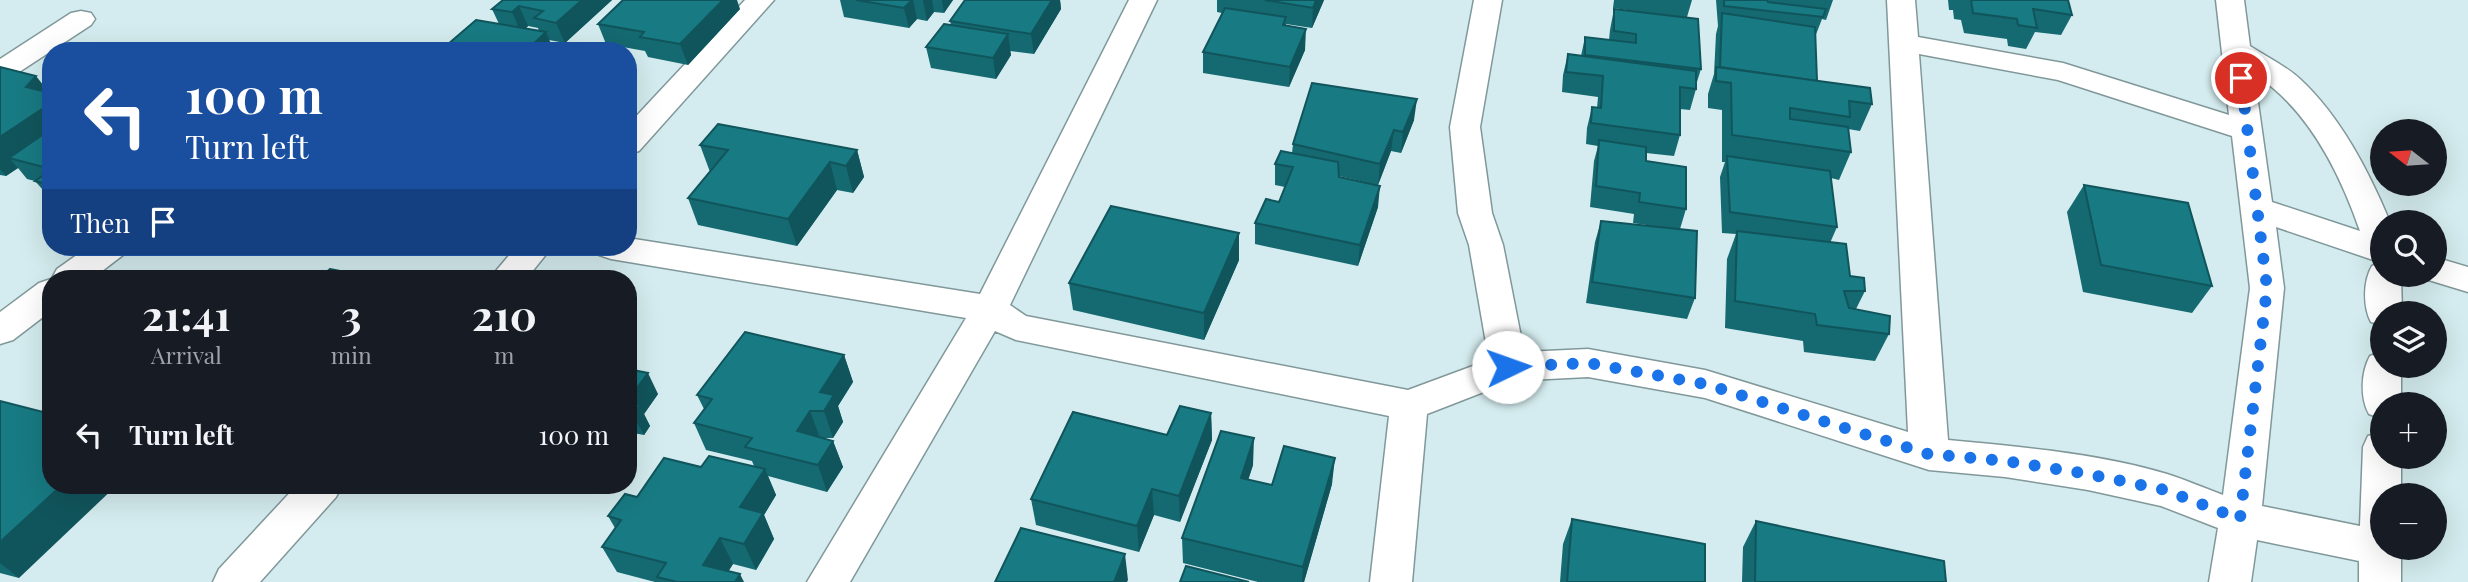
<!DOCTYPE html>
<meta charset="utf-8">
<style>
body{margin:0;font-family:"Playfair Display",serif;background:#242831;color:#f1f3f6;height:100vh;display:flex;flex-direction:column;font-size:26px;white-space:nowrap}
*{box-sizing:border-box;margin:0}
p{font-size:23px;color:#9ea1a6}
.icon{flex:none;width:38px;height:38px;fill:none;stroke:currentColor;stroke-width:2;stroke-linecap:round;stroke-linejoin:round}
.map{position:relative;flex:1;overflow:hidden}
.sheet{position:absolute;left:42px;top:270px;width:595px;height:224px;display:flex;flex-direction:column;background:#171b24;border-radius:28px;box-shadow:0 7px 28px #0002}
.sheet>*{flex:none}
.banner{position:absolute;left:42px;top:42px;width:595px;height:214px;border-radius:28px;box-shadow:0 7px 28px #0002;background:#1a4fa0;color:#fff;overflow:hidden}
.needle{width:46px;rotate:287deg}
.tools{position:absolute;left:2370px;top:119px;display:grid;gap:14px}
.tools a{display:grid;place-items:center;width:77px;height:77px;border-radius:50%;background:#171b24;box-shadow:0 7px 28px #0002;font-size:35px}
.pin{position:absolute;display:grid;place-items:center;width:60px;height:60px;color:#fff;margin:-30px;border:4px solid #fff;border-radius:50%;box-shadow:0 2px 7px #0007}
.me{position:absolute;width:77px;margin:-38px;rotate:87deg;stroke-linejoin:round;filter:drop-shadow(0 0 5px #0008)}
.turn{display:flex;align-items:center;gap:24px;height:147px;padding:0 28px;font-size:32px}
.turn .icon{width:91px;height:91px;stroke-width:2.5}
.turn b{display:block;font-size:49px;line-height:60px}
.then{display:flex;align-items:center;height:66px;padding:0 28px;background:#0003;gap:14px;font-size:26px}
.eta{display:flex;justify-content:space-evenly;align-items:center;height:119px;text-align:center}
.eta b{font-size:42px;font-weight:700;line-height:49px}
ul{padding:0;list-style:none}
li{display:flex;align-items:center;gap:21px;height:91px;padding:0 28px}
li div{flex:1}
li b{display:block;font-size:26px}
li em{font-style:normal}
.map>svg:first-child{display:block}
.lines{fill:none;stroke-linecap:round;stroke-linejoin:round}
.street-casing{stroke:#81989a;stroke-width:3}
.street{fill:#fff;fill-rule:evenodd}
.wall{fill:#156971;fill-rule:evenodd}
.shaded-wall{fill:#11555c}
.building{fill:#187a83;stroke:#11555c;stroke-width:2}
.route{stroke:#1a73e8;stroke-width:12;stroke-dasharray:0 21.6}
</style>
<div class="map">
<svg width="2468" height="582" viewBox="0 0 2468 582">
<rect width="100%" height="100%" fill="#d4ecef"/>
<g class="lines">
<g class="street-casing">
<g id="street">
<path d="M745,0h29l-135,151 -11,3v-29z"/>
<path d="M1129,0h28l-147,305 16,11 382,74 81,-30 -20,-115 -11,-32 -8,-86 24,-127h28l-22,127 12,86 11,32 21,107 64,-3 117,21 203,62 -21,-432h28l3,37 145,26 166,52 -13,-115h28l6,46c17,11 36,20 50,33 41,38 69,93 90,143h-8v41l-106,-36 8,61 -22,218 98,20 3,-79 5,-11 14,-4v25h19v38h-19v53h19v34h-42v-21l-102,-21 -6,42h-42l9,-54 -57,-22 -73,-16 -83,-13 -76,-7 -224,-72 -117,-21 -76,4 -85,33 -15,168h-42l19,-166 -373,-76 -21,-9 -145,251h-43l159,-264 -355,-59 -12,-4 -5,-8h34v-9l352,56zM1919,54l139,26 174,56 18,152 -27,207c-19,-7 -37,-15 -56,-21 -70,-21 -147,-27 -219,-34zM2254,74c54,34 86,99 106,157l-88,-29z"/>
<path d="M81,11l10,2 4,6 -4,6 -81,53 -10,3v-22l71,-46z"/>
<path d="M88,247h40l-5,8 -30,23h-41l5,-9z"/>
<path d="M516,247h36l-25,31h-37z"/>
<path d="M2434,257l34,10v25l-46,-14 -2,-3h14z"/>
<path d="M2382,263v12h19l1,38h-20v12l-11,-3c-8,-15 -8,-41 1,-56z"/>
<path d="M51,279v32l-38,29 -13,4v-32l39,-29z"/>
<path d="M2382,352v14h19v38h-19v15l-13,-5c-9,-16 -8,-42 1,-58z"/>
<path d="M297,485h45l-6,12 -76,85h-47l6,-13z"/>
</g>
</g>
<use href="#street" class="street"/>
</g>
<g class="wall">
<path d="M503,0h109l-47,43 -16,-3 -50,-16 -7,-15zM528,26l10,2 1,3 -13,-3z"/>
<path d="M840,0h113l-9,13 -10,-1 -7,9 -10,-2 -8,9 -65,-11z"/>
<path d="M965,0h95l1,9 -27,45 -24,-3 1,4 -15,24 -65,-11 -5,-21 25,-22 -1,-4z"/>
<path d="M1217,0h107l-12,28 -26,-4v2l19,24 -16,37 -86,-14v-21l19,-39 -5,-1z"/>
<path d="M1614,0h78l-5,17 14,52 -5,16v4l-6,21 -10,-1v26l-6,21 -28,-3v8l40,48 -6,20 15,69 -8,21 -101,-16 9,-61 6,-21 52,5 -20,-3 1,-9 -44,-7 4,-46 4,-15 -12,-2 1,-16 5,-21 5,1 1,-11 -36,-5 1,-17 5,-21 13,2 4,-19 24,3 1,-10 4,-21 21,2 -22,-3z"/>
<path d="M1716,0h117l-7,20 -4,-1 -7,18 2,44 55,23 -12,27 -12,-2 3,23 -12,28 -8,-2 6,49 -7,16 20,33 15,15 -9,18 33,25 -14,27 -71,-9 -1,-11 -78,-13 2,-69 9,-25 -14,-1 -2,-56 5,-15h-3v-52l-14,-2v-14l6,-20 2,-40 2,-8z"/>
<path d="M1948,0h120l4,15 -11,20 -26,-3 -9,17 -18,-3 -1,-7 -43,-6 -3,-13 -7,-1 -1,-9h-4z"/>
<path d="M740,9l-52,56 -40,-8 -3,-6 -39,-7 -8,-20z"/>
<path d="M0,67l51,26v106l-16,-18 -8,-2 -9,-11 -12,8 -6,-1z"/>
<path d="M1414,120l-13,33 -10,-2 -13,34v22l-20,59 -103,-22v-21l24,-21 6,-15 -10,-2v-21l17,-11 1,-9zM1339,176l38,9 -38,-8z"/>
<path d="M700,145l157,5 7,27 -11,16 -16,-3 -40,56 -99,-21 -10,-27 22,-26z"/>
<path d="M2084,185l128,101 -20,27 -109,-21 -16,-80z"/>
<path d="M1239,260l-35,80 -131,-30 -4,-27z"/>
<path d="M844,355l9,27 -15,24 5,16 -10,16h-12l12,3 10,26 -16,25 -59,-16 8,19 -12,20 10,24 -18,31 -23,-6 -5,7 16,11h-89l-38,-10 -15,-25 13,-19 -7,-12 29,-19 64,-30 53,-1 -2,-5 -46,-11 -12,-27 10,-14 -7,-14z"/>
<path d="M628,369l30,25 -14,20 6,12 -6,9 -16,-3z"/>
<path d="M0,401l19,177 -19,-5z"/>
<path d="M1211,413l1,27 -32,82 -26,-7 -15,37 -103,-27 -5,-26z"/>
<path d="M1253,465l-5,15 24,5 60,-1 -28,98h-46l-75,-19 -1,-25z"/>
<path d="M1572,519l133,63h-145l3,-38z"/>
<path d="M1756,521l190,61h-204l1,-35z"/>
</g>
<g class="shaded-wall">
<path d="M582,0h30l-47,43 -9,-20z"/>
<path d="M723,0h14l3,9 -52,56 -8,-21z"/>
<path d="M912,0h1l4,19 -8,9 -5,-20z"/>
<path d="M923,0h9l2,12 -7,9z"/>
<path d="M942,0h11l-9,13z"/>
<path d="M1052,0h8l1,9 -27,45 -3,-20z"/>
<path d="M1316,0h8l-12,28 1,-20z"/>
<path d="M519,6l9,20 -7,7 -9,-21z"/>
<path d="M1306,29l-1,21 -16,37 1,-20z"/>
<path d="M546,32l8,19h-28z"/>
<path d="M1008,34l3,21 -15,24 -3,-21z"/>
<path d="M36,76l15,19v50l-42,13 9,10 -12,8 -6,-7v-32l26,-50z"/>
<path d="M1417,99l-3,21 -13,33 2,-21z"/>
<path d="M1394,130l-3,21 -13,34 2,-21z"/>
<path d="M857,150l7,27 -11,16 -7,-27z"/>
<path d="M830,162l7,28 -40,56 -9,-27z"/>
<path d="M1380,186l-2,21 -20,59 2,-21z"/>
<path d="M1239,233v27l-35,80v-27z"/>
<path d="M844,355l9,27 -15,24 5,16 -10,16 -9,-27 -4,-19z"/>
<path d="M648,373l10,21 -14,20 6,12 -6,9 -16,-29v-6z"/>
<path d="M810,411l10,27 -23,-7z"/>
<path d="M1211,413l1,27 -32,82 -1,-26z"/>
<path d="M1254,438l-1,27 -13,40 1,-27z"/>
<path d="M833,441l10,26 -16,25 -9,-27z"/>
<path d="M1335,458l-3,26 -28,98h-2l1,-15z"/>
<path d="M765,469l11,26 -12,20 10,24 -18,31 -12,-26 -4,-37z"/>
<path d="M62,485h55l-98,93 -19,-15v-21z"/>
<path d="M1152,489l2,26 -15,37 -2,-26z"/>
<path d="M720,538l13,26 -11,18 -19,-17z"/>
<path d="M1125,554l3,26 -1,2h-13z"/>
<path d="M740,574l4,8h-9z"/>
</g>
<g class="building">
<path d="M503,0h79l-26,23 -22,-5 9,-7 -24,-5 -7,6 -20,-3z"/>
<path d="M623,0h100l-43,44 -40,-7 4,-5 -46,-8z"/>
<path d="M856,0h56l-8,8z"/>
<path d="M965,0h87l-21,34 -81,-13z"/>
<path d="M1265,0h51l-3,8z"/>
<path d="M1724,0h43l1,2 58,7 -3,8 -99,-11z"/>
<path d="M1971,0h97l4,15 -39,-6 4,19 -19,-3 -1,-6 -44,-6z"/>
<path d="M1225,8l61,9 -3,8 23,4 -16,38 -87,-15z"/>
<path d="M1614,9l84,10 3,50 -116,-14v-18l51,6v-9l-22,-3z"/>
<path d="M1722,13l93,14 2,54 -97,-14z"/>
<path d="M476,20l70,12 -20,19h-86z"/>
<path d="M944,24l64,10 -15,24 -67,-11z"/>
<path d="M1568,54l128,17v18l-16,-2v48l-89,-12 1,-16 9,1 2,-32 -37,-4z"/>
<path d="M0,67l36,9 -10,11 25,6v10l-51,34z"/>
<path d="M1716,67l154,21 2,16 -23,-3 1,16 -60,-9v11l58,8 3,25 -119,-17 -1,-52 -15,-2z"/>
<path d="M1312,83l105,16 -14,33 -9,-2 -14,34 -87,-20z"/>
<path d="M718,124l139,26 -11,16 -16,-4 -42,57 -100,-21 40,-48 -28,-5z"/>
<path d="M51,129v40l-42,-11z"/>
<path d="M1599,140l47,7v14l40,6v42l-47,-7 1,-9 -44,-7z"/>
<path d="M1281,151l57,11 1,15 41,9 -20,59 -105,-22 11,-24 13,3 14,-35 -18,-3z"/>
<path d="M1727,156l103,15 7,56 -107,-15z"/>
<path d="M51,170v15l-16,-4z"/>
<path d="M2084,185l104,18 24,83 -111,-21z"/>
<path d="M1111,206l128,27 -35,80 -135,-30z"/>
<path d="M1601,221l96,10 -2,67 -103,-16z"/>
<path d="M1737,231l109,13 4,32 14,2 1,13h-21l5,17 41,8 -1,18 -72,-9 -2,-11 -80,-13z"/>
<path d="M330,269l45,9h-56z"/>
<path d="M745,332l99,23 -24,37 14,3 -10,16h-14l-13,20 36,10 -15,24 -73,-18 7,-9 -58,-15 18,-24 -15,-4z"/>
<path d="M628,369l20,4 -20,27z"/>
<path d="M0,401l51,13v71h11l-62,57z"/>
<path d="M628,403l12,2 -7,9 -5,-1z"/>
<path d="M1180,406l31,7 -32,83 -27,-7 -15,37 -106,-27 42,-87 94,23z"/>
<path d="M1221,431l33,7 -13,40 31,7 12,-39 51,12 -32,109 -121,-29z"/>
<path d="M709,456l56,13 -25,38 23,6 -19,31 -24,-6 -17,27 37,9 -5,8h-58l-20,-5 9,-14 -64,-16 19,-27 -13,-4 17,-22 12,3 27,-39 37,9z"/>
<path d="M1572,519l133,25v38h-138z"/>
<path d="M1756,521l188,40 2,21h-191z"/>
<path d="M1021,528l104,26 -11,28h-119z"/>
<path d="M1186,566l63,16h-69z"/>
</g>
<g class="lines">
<path class="route" d="M1508,367l80,-4 117,21 223,70 78,7 82,13 77,16 75,29 27,-231 -26,-210"/>
</g>
</svg>
<div class="tools">
<a><svg class="needle" viewBox="-14 -14 28 28"><path d="M0-13l5 13h-10z" fill="#e53935"/><path d="M0 13l5-13h-10z" fill="#9ea1a6"/></svg></a>
<a><svg class="icon" aria-label="search" viewBox="0 0 24 24"><circle cx="10" cy="10" r="6"/><path d="M15 15l6 6"/></svg></a>
<a><svg class="icon" aria-label="layers" viewBox="0 0 24 24"><path d="M12 4l9 5-9 5-9-5zM3 14l9 5 9-5"/></svg></a>
<a>+</a>
<a>−</a>
</div>
<div class="pin" style="left:2241px;top:78px;background:#d93025"><svg class="icon" aria-label="arrive" viewBox="0 0 24 24"><path d="M6 21V4h12l-3 4 3 4H6"/></svg></div>
<svg class="me" style="left:1508px;top:367px" viewBox="-20 -20 40 40"><circle r="19" fill="#fff"/><path d="M0-13L10 11 0 6-10 11z" fill="#1a73e8"/></svg>
<div class="banner">
<div class="turn"><svg class="icon" aria-label="left" viewBox="0 0 24 24"><path d="M17 20v-9H6M10 6l-5 5 5 5"/></svg><div><b>100 m</b>Turn left</div></div>
<div class="then">Then<svg class="icon" aria-label="arrive" viewBox="0 0 24 24"><path d="M6 21V4h12l-3 4 3 4H6"/></svg></div>
</div>
<section class="sheet">
<div class="eta">
<div><b>21:41</b><p>Arrival</p></div>
<div><b>3</b><p>min</p></div>
<div><b>210</b><p>m</p></div>
</div>
<ul>
<li><svg class="icon" aria-label="left" viewBox="0 0 24 24"><path d="M17 20v-9H6M10 6l-5 5 5 5"/></svg><div><b>Turn left</b></div><em>100 m</em></li>
</ul>
</section>
</div>
